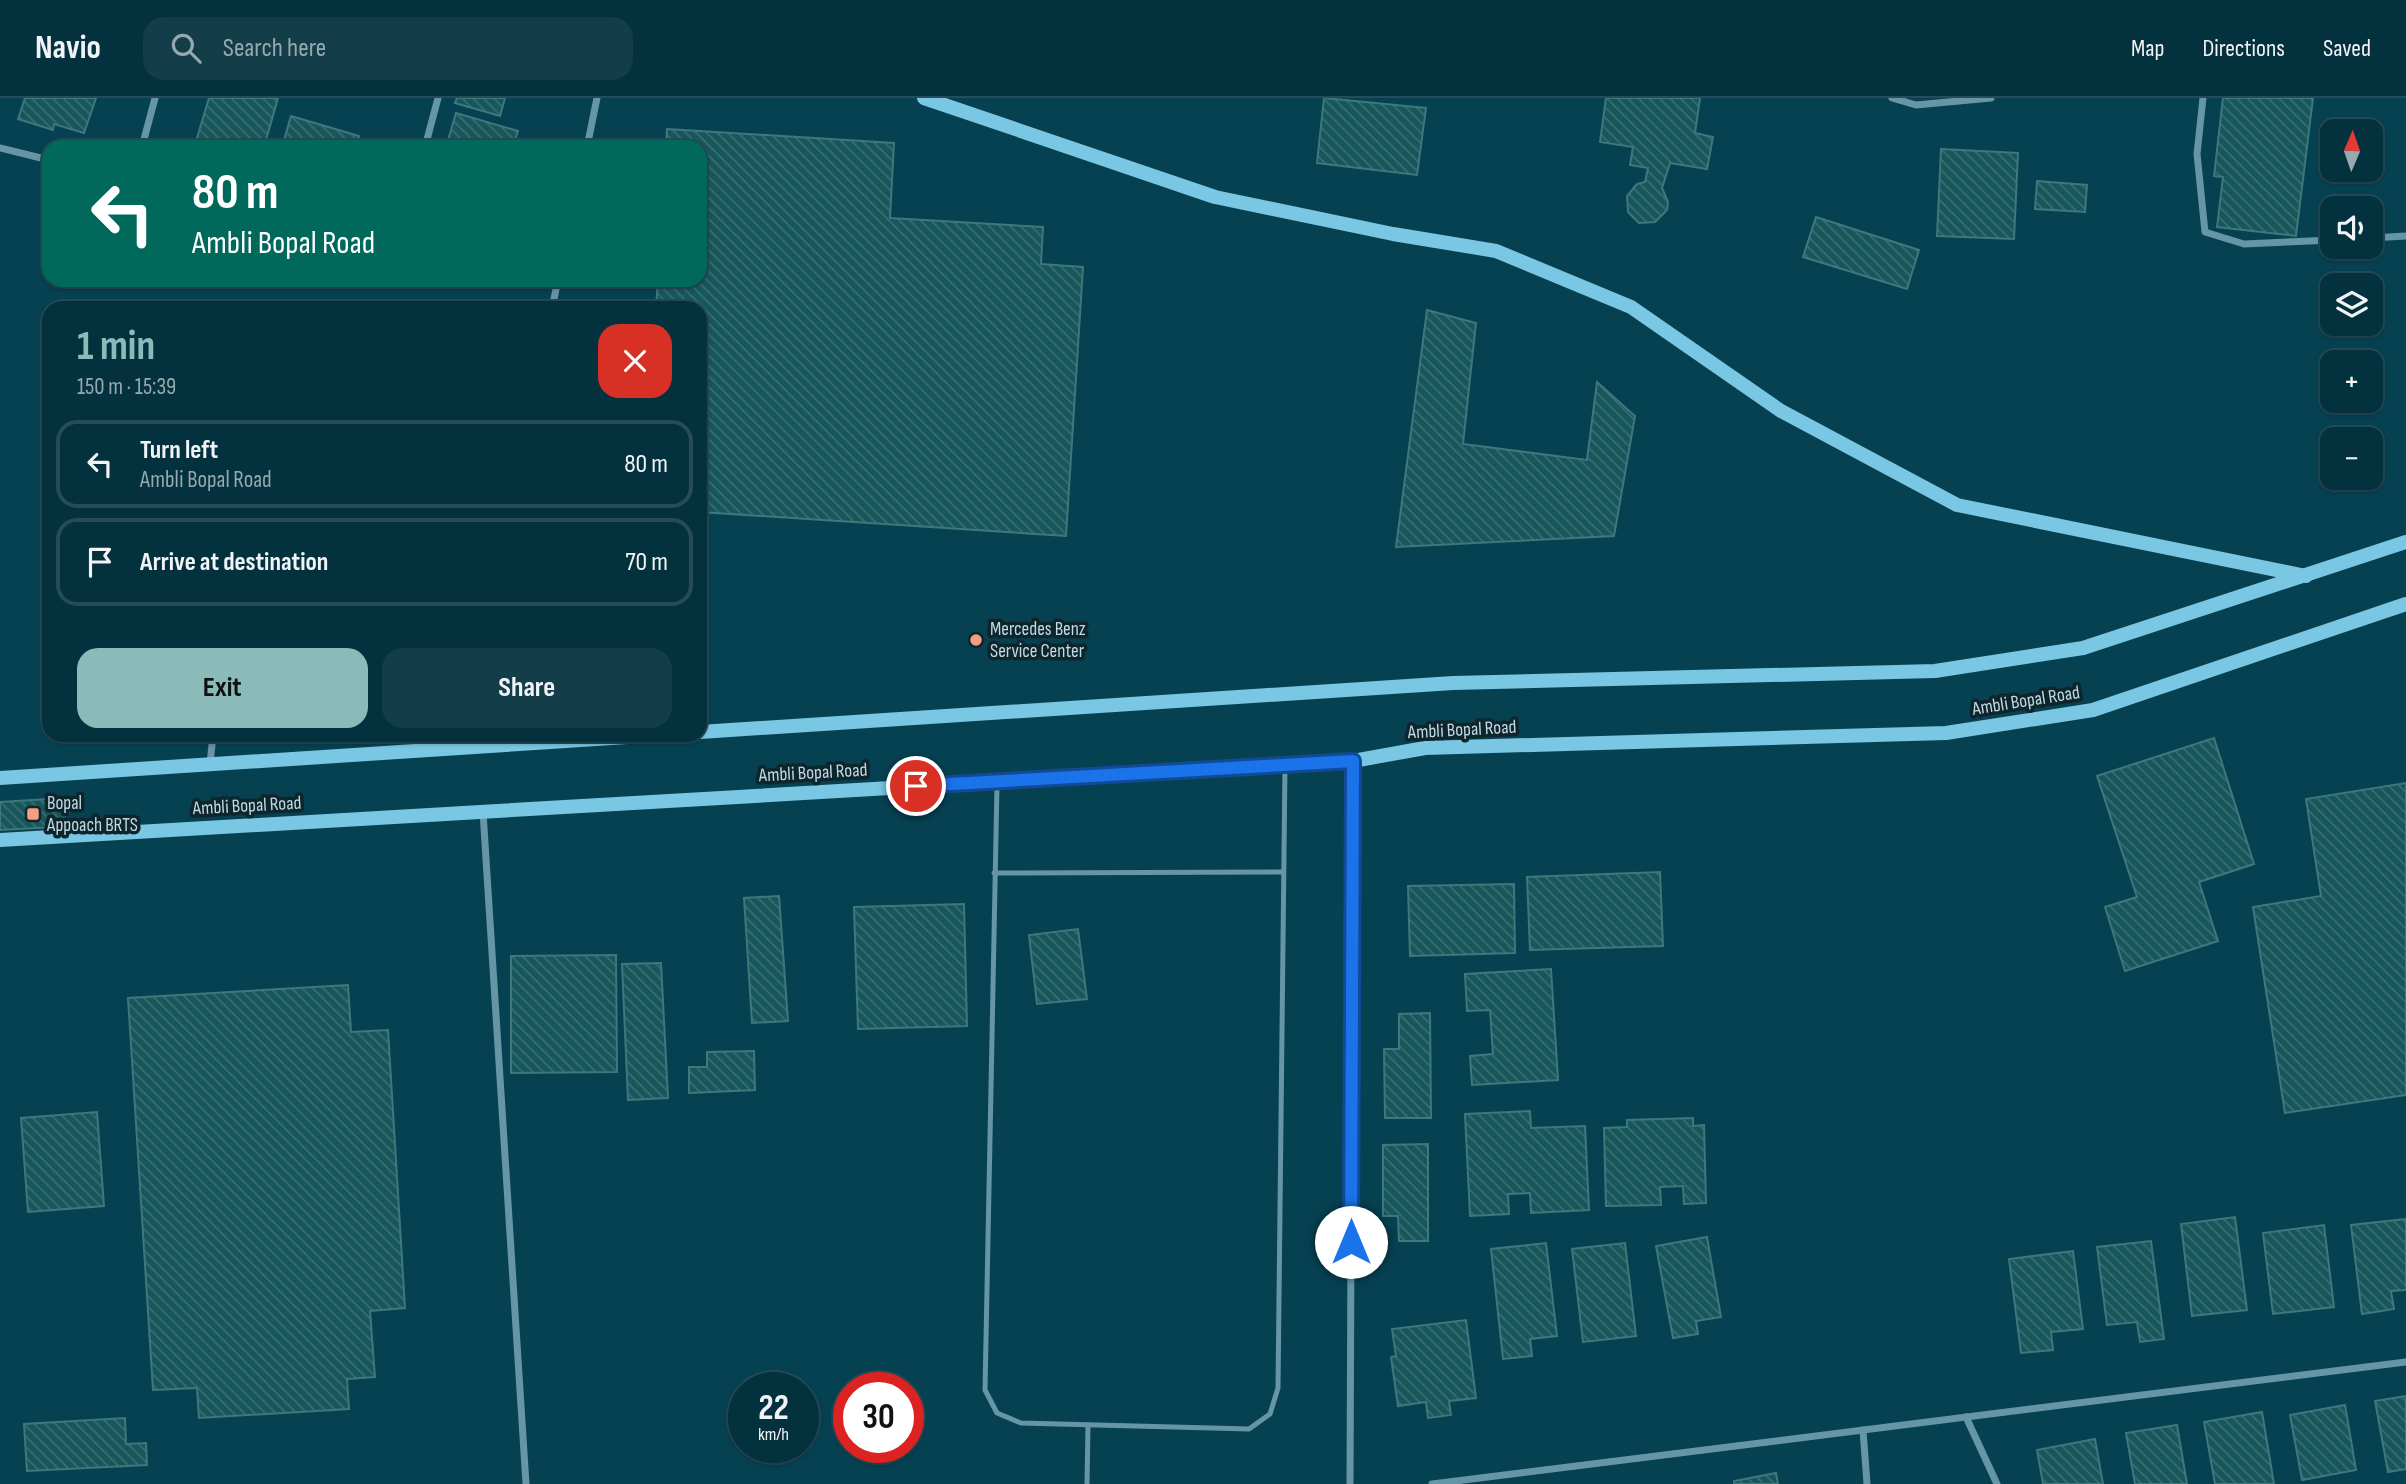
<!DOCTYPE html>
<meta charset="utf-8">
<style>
body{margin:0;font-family:"Sofia Sans Condensed",sans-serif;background:#123d49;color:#f1f3f6;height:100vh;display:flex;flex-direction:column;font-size:26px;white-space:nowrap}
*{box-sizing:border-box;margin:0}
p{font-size:23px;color:#97a9b0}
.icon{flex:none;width:38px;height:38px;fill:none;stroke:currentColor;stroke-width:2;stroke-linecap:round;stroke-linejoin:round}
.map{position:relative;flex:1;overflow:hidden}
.sheet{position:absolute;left:42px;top:203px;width:665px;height:441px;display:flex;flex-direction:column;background:#04313e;border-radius:21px;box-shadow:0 2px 5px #0004,0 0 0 2px #254c58}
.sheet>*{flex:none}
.banner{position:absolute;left:42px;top:42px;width:665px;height:147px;border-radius:21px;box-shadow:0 2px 5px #0004,0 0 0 2px #254c58;background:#00695c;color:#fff;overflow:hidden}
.needle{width:46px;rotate:2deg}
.fabs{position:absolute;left:2320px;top:21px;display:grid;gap:14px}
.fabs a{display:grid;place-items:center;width:63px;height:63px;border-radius:14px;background:#04313e;box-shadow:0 2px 5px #0004,0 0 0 2px #254c58;font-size:35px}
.speed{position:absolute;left:728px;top:1274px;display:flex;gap:14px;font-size:35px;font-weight:700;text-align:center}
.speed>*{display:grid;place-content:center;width:91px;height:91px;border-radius:50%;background:#04313e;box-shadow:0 2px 5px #0004,0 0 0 2px #254c58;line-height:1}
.speed small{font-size:18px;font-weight:400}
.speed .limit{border:10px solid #d22;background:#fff;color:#111}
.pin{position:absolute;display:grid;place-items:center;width:60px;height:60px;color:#fff;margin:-30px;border:4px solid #fff;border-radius:50%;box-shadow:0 2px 7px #0007}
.me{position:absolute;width:77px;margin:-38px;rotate:0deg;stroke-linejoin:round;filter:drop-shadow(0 0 5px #0008)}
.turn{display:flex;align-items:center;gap:24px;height:147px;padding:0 35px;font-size:32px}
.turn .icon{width:91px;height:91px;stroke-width:2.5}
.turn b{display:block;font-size:49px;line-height:60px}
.round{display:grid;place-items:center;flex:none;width:74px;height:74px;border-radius:21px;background:#123d49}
.overview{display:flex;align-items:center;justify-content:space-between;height:119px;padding:0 35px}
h1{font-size:42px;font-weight:700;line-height:52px;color:#8bbbb9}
.primary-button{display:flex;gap:14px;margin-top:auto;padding:14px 35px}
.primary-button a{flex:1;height:80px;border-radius:21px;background:#8bbbb9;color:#111;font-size:28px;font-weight:700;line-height:80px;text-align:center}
.primary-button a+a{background:#123d49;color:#f1f3f6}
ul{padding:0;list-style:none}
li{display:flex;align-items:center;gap:21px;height:88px;margin:0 14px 10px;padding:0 21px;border:4px solid #254c58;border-radius:21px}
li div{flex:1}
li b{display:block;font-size:26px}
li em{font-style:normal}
header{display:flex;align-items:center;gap:42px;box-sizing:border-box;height:98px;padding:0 35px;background:#04313e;border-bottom:2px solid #254c58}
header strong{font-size:33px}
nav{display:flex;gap:38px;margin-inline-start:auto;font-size:24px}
.search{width:490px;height:63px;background:#123d49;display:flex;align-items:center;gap:18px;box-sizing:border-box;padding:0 24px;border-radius:21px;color:#97a9b0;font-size:26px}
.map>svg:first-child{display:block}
.building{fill:url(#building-back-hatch);stroke:#3d787d;stroke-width:2}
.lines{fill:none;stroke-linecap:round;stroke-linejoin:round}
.lane{stroke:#6695a6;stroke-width:5}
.street{stroke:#6695a6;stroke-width:7}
.secondary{stroke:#7ac7e3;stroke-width:14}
.route-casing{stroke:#114b97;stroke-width:18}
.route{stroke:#1a73e8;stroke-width:12}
.poi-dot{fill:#f2a07f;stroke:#0f252c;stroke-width:2.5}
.labels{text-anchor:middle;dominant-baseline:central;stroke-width:7;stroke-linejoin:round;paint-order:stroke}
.poi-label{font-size:19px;fill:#c0dae4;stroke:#0f252c;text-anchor:start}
.street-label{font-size:19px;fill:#c0dae4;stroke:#0f252c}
</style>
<header>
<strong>Navio</strong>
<div class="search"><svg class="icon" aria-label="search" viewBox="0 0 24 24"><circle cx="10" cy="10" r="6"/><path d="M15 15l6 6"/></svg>Search here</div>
<nav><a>Map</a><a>Directions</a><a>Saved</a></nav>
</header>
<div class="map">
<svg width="2406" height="1386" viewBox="0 0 2406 1386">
<defs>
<pattern id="building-back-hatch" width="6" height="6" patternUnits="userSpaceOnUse" patternTransform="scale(1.75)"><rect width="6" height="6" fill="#17565b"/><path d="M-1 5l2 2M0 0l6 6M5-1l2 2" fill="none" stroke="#376e72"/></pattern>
</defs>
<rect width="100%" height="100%" fill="#064152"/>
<g class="building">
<path d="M25,0h71l-12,35 -30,-9 -1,6 -35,-11z"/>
<path d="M209,0h69l-14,49h-36l-31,-9z"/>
<path d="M457,0h48l-5,18 -45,-13z"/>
<path d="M1324,0l102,10 -9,67 -100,-12z"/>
<path d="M1606,0h94l-5,35 18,4 -6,32 -37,-6 -8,25 6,14 -1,8 -12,12 -16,1 -11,-11 -1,-16 10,-12 8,-2 3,-14 -18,-3 3,-18 -33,-5z"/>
<path d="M2223,0h90l-17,138 -79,-9 6,-50 -9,-1z"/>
<path d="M456,15l62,18 -5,16h-67z"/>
<path d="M291,18l68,20 -3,11h-74z"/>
<path d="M667,31l227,14 -4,75 153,9 -2,37 42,3 -17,269 -366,-24v-204h-44l2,-28h42v-133h-34z"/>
<path d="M1941,51l77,4 -4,86 -77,-3z"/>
<path d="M2037,83l50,4 -2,27 -50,-3z"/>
<path d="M1816,119l103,33 -12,39 -104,-32z"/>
<path d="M1427,212l49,13 -13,121 124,16 10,-78 38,34 -21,120 -218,11z"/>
<path d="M2214,640l40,126 -55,18 19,59 -93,30 -20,-64 32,-10 -40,-121z"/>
<path d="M2406,685v312l-121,18 -32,-206 68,-11 -15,-97z"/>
<path d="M83,699l-28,30 -55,3v-28z"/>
<path d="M1660,774l3,74 -133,4 -3,-73z"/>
<path d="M1514,786l1,69 -105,3 -2,-70z"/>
<path d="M779,798l9,125 -36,2 -8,-125z"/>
<path d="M964,806l3,122 -109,3 -4,-122z"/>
<path d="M1078,831l9,70 -50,5 -8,-69z"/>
<path d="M616,857l1,117 -106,1v-117z"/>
<path d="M661,865l7,135 -40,2 -6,-136z"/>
<path d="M1551,871l7,111 -86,5 -2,-29 23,-2 -3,-44 -23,1 -2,-37z"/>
<path d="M348,887l3,47 37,-2 17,278 -35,3 5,66 -28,2 2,30 -150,9 -2,-30 -44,2 -25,-392z"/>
<path d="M1430,915l1,105h-46l-1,-69h15v-35z"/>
<path d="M754,953l1,39 -66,3v-26h18v-15z"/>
<path d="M1530,1013l1,17 54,-2 4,84 -58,3 -1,-20 -22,1 1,20 -39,2 -5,-102z"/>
<path d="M97,1014l7,94 -76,6 -7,-94z"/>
<path d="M1693,1020v8l11,-1 2,78 -22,1 -1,-18 -23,1 1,18 -55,1 -2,-78 23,-1v-7z"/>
<path d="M1428,1046v97h-29l-1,-25h-15v-71z"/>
<path d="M2235,1119l12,93 -55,6 -11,-92z"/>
<path d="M2406,1121v71l-15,1 3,18 -32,5 -11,-89z"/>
<path d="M2324,1127l10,82 -61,7 -10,-81z"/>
<path d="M1707,1139l14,80 -25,4 2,13 -25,4 -17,-92z"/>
<path d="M2151,1143l13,98 -24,3 -3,-20 -30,3 -10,-78z"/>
<path d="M1546,1145l11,93 -27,3 2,17 -29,3 -12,-110z"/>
<path d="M1625,1145l11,93 -53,6 -11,-93z"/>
<path d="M2073,1153l10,78 -32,3 2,18 -32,3 -12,-94z"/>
<path d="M1466,1222l10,78 -27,3 2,14 -23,3 -2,-16 -28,4 -7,-49 5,-1 -4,-27z"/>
<path d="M2406,1298v73l-18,3 -13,-71z"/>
<path d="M2345,1307l11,65 -54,10 -12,-65z"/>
<path d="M2262,1314l12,72h-59l-11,-62z"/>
<path d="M125,1320l1,26 20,-1 1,22 -120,6 -3,-47z"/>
<path d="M2177,1327l10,59h-52l-9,-51z"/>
<path d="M2095,1341l8,45h-60l-6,-34z"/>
<path d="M1776,1375l2,11h-44v-3z"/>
</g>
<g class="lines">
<g class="lane">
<path d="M997,687l-12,605 12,23 24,10 228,6 21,-15 8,-26 7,-623"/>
<path d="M994,775l289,-1"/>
<path d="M1087,1386l1,-59"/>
</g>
<g class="street">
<path d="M1892,0l24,7 75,-7"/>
<path d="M2203,0l-6,56 8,78 39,12 89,-4"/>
<path d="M142,49l13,-49"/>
<path d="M425,49l13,-49"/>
<path d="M587,49l10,-49"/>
<path d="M0,50l49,12"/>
<path d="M2371,140l35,-2"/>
<path d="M552,210l6,-28"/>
<path d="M443,651l5,-14"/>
<path d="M210,666l3,-29"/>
<path d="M483,714l43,672"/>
<path d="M1966,1319l31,67"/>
<path d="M1863,1332l4,54"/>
<path d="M1350,1386l3,-722"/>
<path d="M1432,1386l974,-122"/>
</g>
<g class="secondary">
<path d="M924,0l291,99 178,37 103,17 135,56 150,104 176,94 349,71"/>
<path d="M700,634l753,-49 482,-12 148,-23 323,-106"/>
<path d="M0,680l658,-43"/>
<path d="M0,742l1353,-79 72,-13 521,-15 147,-23 313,-106"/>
</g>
</g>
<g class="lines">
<g class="route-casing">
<path id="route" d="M916,688l437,-25 -2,481"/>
</g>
<use href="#route" class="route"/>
</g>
<g class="poi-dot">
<circle cx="976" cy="542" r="7"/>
<rect x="26" y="709" width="14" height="14" rx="3.5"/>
</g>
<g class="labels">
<g class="poi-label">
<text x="990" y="531">Mercedes Benz<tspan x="990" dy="22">Service Center</tspan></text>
<text x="47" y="705">Bopal<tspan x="47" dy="22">Appoach BRTS</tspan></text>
</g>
<g class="street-label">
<text transform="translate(2026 603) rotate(-9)">Ambli Bopal Road</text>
<text transform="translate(1462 632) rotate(-3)">Ambli Bopal Road</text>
<text transform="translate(813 675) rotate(-3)">Ambli Bopal Road</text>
<text transform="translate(247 708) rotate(-3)">Ambli Bopal Road</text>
</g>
</g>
</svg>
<div class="fabs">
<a><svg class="needle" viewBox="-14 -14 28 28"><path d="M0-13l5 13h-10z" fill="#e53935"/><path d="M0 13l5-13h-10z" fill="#97a9b0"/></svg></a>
<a><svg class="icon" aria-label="sound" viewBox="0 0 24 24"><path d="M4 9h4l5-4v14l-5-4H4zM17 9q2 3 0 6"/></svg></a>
<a><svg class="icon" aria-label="layers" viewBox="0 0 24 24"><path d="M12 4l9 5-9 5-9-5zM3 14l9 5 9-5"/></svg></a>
<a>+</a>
<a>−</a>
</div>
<div class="speed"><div>22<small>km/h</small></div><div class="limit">30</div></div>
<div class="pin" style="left:916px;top:688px;background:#d93025"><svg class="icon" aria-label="arrive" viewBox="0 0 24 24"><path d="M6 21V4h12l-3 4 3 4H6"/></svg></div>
<svg class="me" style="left:1351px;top:1144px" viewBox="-20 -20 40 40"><circle r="19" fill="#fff"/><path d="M0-13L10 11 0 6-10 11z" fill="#1a73e8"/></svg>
<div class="banner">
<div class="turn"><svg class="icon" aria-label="left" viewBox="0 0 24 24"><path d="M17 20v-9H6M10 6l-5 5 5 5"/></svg><div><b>80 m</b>Ambli Bopal Road</div></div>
</div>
<section class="sheet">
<div class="overview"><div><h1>1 min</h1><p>150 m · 15:39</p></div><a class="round" style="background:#d93025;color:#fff"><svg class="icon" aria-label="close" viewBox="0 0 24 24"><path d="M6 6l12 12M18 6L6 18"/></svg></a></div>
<ul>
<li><svg class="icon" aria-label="left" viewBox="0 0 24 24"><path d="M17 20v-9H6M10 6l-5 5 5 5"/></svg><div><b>Turn left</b><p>Ambli Bopal Road</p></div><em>80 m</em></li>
<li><svg class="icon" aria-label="arrive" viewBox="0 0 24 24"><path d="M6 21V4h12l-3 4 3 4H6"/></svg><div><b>Arrive at destination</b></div><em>70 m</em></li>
</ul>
<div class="primary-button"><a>Exit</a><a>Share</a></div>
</section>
</div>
